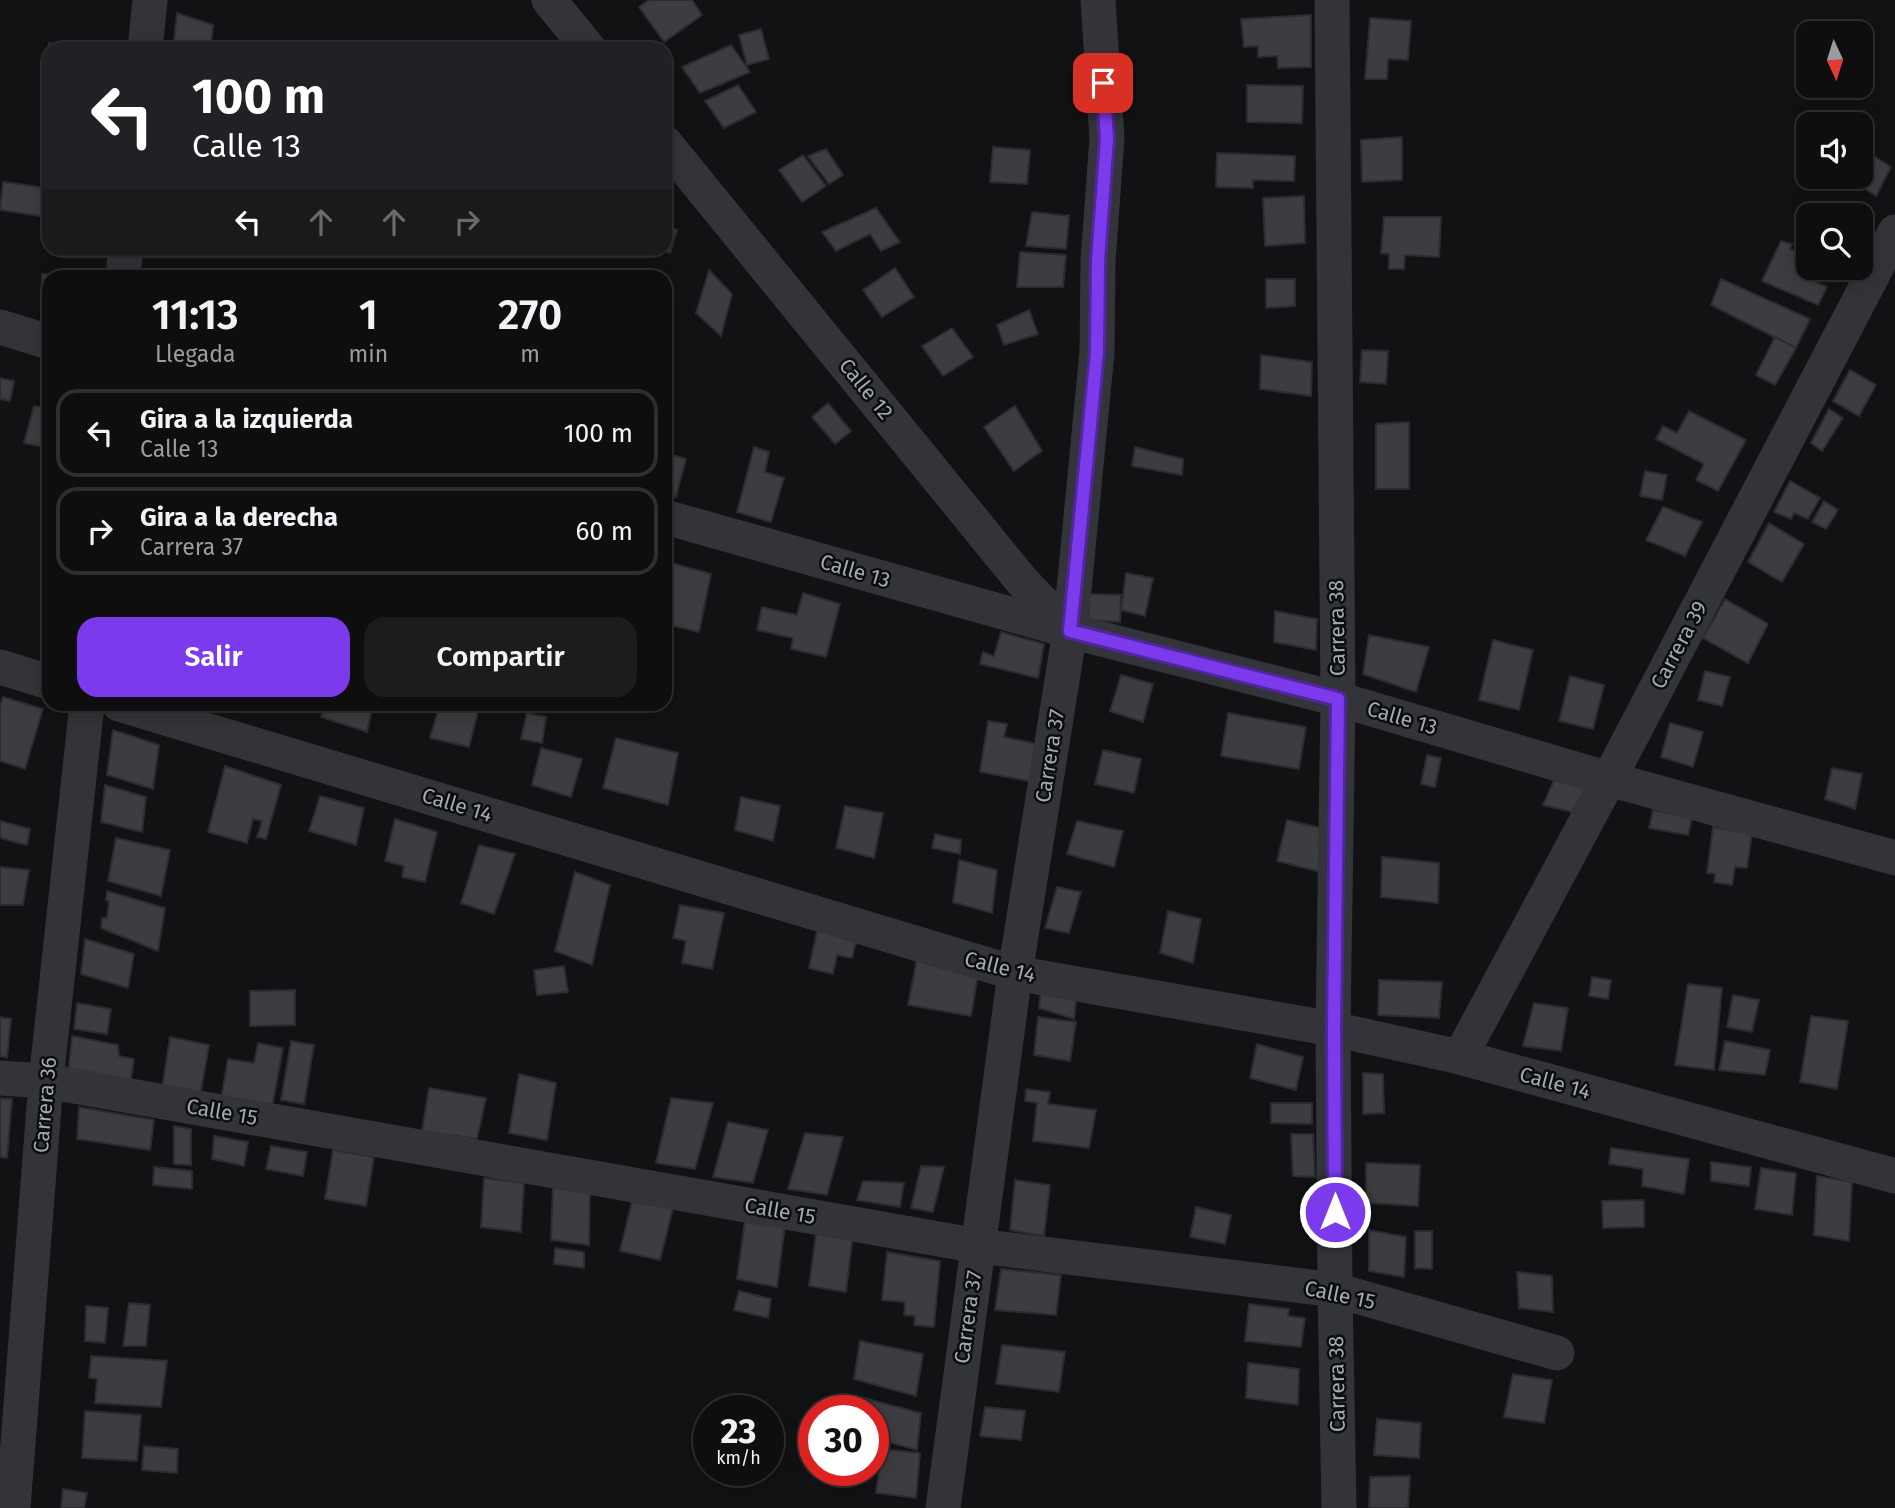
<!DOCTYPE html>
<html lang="es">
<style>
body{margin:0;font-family:"Fira Sans",sans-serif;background:#1c1c1d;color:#f1f3f6;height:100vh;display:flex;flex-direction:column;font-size:26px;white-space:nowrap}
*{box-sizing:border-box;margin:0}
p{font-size:23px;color:#9b9c9e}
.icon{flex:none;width:38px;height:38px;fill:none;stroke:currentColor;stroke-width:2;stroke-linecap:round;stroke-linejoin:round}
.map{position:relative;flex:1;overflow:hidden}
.side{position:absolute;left:42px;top:270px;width:630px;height:441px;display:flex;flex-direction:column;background:#0e0e0f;border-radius:21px;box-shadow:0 4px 18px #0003,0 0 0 2px #2e2e2f}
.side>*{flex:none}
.top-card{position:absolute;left:42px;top:42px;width:630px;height:214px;border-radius:21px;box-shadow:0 4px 18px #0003,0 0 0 2px #2e2e2f;background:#202124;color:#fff;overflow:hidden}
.needle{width:46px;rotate:176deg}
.fabs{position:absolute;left:1796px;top:21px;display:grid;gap:14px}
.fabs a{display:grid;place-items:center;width:77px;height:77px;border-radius:14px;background:#0e0e0f;box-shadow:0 4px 18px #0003,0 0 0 2px #2e2e2f;font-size:35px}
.speed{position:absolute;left:693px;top:1395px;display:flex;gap:14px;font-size:35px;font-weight:700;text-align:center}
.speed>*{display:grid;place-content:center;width:91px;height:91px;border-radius:50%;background:#0e0e0f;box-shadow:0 4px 18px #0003,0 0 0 2px #2e2e2f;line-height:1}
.speed small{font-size:18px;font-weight:400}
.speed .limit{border:10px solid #d22;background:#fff;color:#111}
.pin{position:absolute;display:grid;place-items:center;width:60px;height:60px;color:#fff;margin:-30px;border-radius:14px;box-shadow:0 4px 10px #0006}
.me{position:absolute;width:77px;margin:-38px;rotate:0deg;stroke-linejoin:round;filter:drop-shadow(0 0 5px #0008)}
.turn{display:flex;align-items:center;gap:24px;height:147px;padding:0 35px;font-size:32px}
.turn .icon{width:91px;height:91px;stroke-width:2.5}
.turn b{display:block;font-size:49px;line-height:60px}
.lanes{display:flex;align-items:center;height:66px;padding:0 35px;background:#0003;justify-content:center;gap:35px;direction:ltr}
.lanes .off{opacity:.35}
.eta{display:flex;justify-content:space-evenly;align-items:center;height:119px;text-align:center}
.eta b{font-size:42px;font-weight:600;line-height:49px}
.button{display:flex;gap:14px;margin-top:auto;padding:14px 35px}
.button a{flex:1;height:80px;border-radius:21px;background:#7c3aed;color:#fff;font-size:28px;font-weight:600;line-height:80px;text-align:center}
.button a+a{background:#1c1c1d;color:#f1f3f6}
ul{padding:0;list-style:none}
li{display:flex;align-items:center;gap:21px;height:88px;margin:0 14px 10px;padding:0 21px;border:4px solid #2e2e2f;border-radius:21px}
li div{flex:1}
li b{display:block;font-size:26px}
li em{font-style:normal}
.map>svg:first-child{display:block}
.building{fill:#3c3d41;stroke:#2c2c30;stroke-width:2}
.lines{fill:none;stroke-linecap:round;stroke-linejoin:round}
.minor{stroke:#333439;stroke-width:35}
.route-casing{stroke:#51269a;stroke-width:18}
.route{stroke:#7c3aed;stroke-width:12}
.labels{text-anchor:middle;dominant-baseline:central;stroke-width:5;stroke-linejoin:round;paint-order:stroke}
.street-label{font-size:21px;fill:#a2aab5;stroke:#0d0d0f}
</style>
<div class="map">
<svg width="1895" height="1508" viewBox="0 0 1895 1508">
<rect width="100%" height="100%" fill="#121214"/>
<g class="building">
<path d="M649,0h43l10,15 -38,27 -25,-35z"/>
<path d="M177,13l36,12 -2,21 -17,-4 -1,7h-20z"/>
<path d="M1311,15v52l-33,1 -1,-12 -19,1v-11l-14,1 -3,-28z"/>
<path d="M1370,18l41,3 -3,39 -20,-1 -1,20h-22z"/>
<path d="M761,29l8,30 -22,6 -8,-30z"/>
<path d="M49,43l26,6h-26v26l-5,-1z"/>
<path d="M731,45l19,27 -50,21 -18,-26z"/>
<path d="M738,85l18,27 -32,16 -19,-27z"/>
<path d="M1247,85l56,1 -1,37 -55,-1z"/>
<path d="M1402,137v43l-40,2 -1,-42z"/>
<path d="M993,147l37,3 -3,34 -37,-2z"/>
<path d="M1860,147l31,20 -15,29 -28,-19h12z"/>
<path d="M826,149l17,26 -14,9 -21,-28z"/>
<path d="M1217,153l78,3 -1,25 -41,-1v8l-37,-1z"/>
<path d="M803,155l23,31 -24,16 -23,-32z"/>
<path d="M3,182l46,6 -2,29 -47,-7z"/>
<path d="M1304,196l1,47 -40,3 -2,-48z"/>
<path d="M876,208l24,34 -19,9 -11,-17 -34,17 -14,-19z"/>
<path d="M1032,212l37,4 -3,33 -40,-3z"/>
<path d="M1384,217h57l-2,40 -34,-2 -1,14h-15v-15l-8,-1z"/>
<path d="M665,226l12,4 -7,23 -15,-5h10z"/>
<path d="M1781,241l11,3 -2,5 14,6 4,-4v17h9l-6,12 16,7 -9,18 -56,-24z"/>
<path d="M1020,252l46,3 -3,32h-46z"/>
<path d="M895,268l19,29 -32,20 -19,-27z"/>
<path d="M709,270l23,24 -11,42 -25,-23z"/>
<path d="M42,274l51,2h-44v40h-8z"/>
<path d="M1266,279h29v27l-29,2z"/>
<path d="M1721,279l89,40 -14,29 -85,-43z"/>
<path d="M1029,310l9,24 -34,11 -7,-20z"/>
<path d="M952,328l21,29 -30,19 -21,-30z"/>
<path d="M1775,337l21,11 -21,37 -19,-10z"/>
<path d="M1362,350l26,1 -2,33 -26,-2z"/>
<path d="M1261,355l51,7 -1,34 -51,-7z"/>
<path d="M1850,370l26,15 -17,31 -26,-15z"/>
<path d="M0,378l14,3 -4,20 -10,-2z"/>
<path d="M828,403l23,28 -16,13 -23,-27z"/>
<path d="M34,406l15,2v40l-25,-5z"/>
<path d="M1015,406l27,45 -28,20 -30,-44z"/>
<path d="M1829,409l14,9 -21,33 -11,-8z"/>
<path d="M1689,411l57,29 -28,51 -22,-11 8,-16 -48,-25 7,-13 14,7z"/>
<path d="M1409,422v67h-33v-65z"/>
<path d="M754,447l15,5 -4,20 19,6 -13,44 -34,-10z"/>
<path d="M1135,447l48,12 -1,16 -50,-9z"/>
<path d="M665,453l21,6 -10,38 -11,-4z"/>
<path d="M1645,471l22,4 -5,25 -22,-4z"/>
<path d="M1790,481l30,17 -12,21 -14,-6 -3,6 -17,-7z"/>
<path d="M1824,501l14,9 -12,19 -14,-7z"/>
<path d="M1663,507l39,15 -17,34 -39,-16z"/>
<path d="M1769,523l35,21 -22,38 -34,-20z"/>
<path d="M672,563l39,11 -12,58 -34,-8v-26z"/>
<path d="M1126,573l27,5 -8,38 -24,-6z"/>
<path d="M803,593l37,11 -14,53 -35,-8 2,-11 -36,-8 5,-23 35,8z"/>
<path d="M1090,594l31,1 -1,27 -32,-2z"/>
<path d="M1725,599l43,25 -20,39 -45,-25z"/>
<path d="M1275,611l42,8 -1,31 -42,-8z"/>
<path d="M1001,632l43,12 -6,34 -58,-14 3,-12 11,4z"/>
<path d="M1369,635l60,12 -13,45 -53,-18z"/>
<path d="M1493,640l40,10 -14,60 -40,-10z"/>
<path d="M1705,671l25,6 -8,29 -24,-6z"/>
<path d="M1121,675l32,9 -10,38 -33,-11z"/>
<path d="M1570,676l34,9 -11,44 -34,-8z"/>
<path d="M3,697l40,12 -18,60 -25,-8v-55z"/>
<path d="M324,704h49l-6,28 -46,-15z"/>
<path d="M440,704h40l-11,43 -39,-9z"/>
<path d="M527,713l19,4 -4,26 -21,-4z"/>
<path d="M1228,713l78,14 -7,42 -78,-13z"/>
<path d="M988,721l19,3 -3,13 38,8 -8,37 -54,-10z"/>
<path d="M1670,723l33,9 -10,35 -32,-10z"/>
<path d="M113,730l46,15 -6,44 -46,-14z"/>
<path d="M616,738l62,15 -10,52 -65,-17z"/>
<path d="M541,748l41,11 -11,38 -39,-12z"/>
<path d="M1103,750l38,9 -7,34 -39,-9z"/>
<path d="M1427,755l14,3 -6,29 -14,-3z"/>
<path d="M225,766l56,19 -15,54 -9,-2 5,-16 -9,-2 -6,24 -39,-11z"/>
<path d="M1832,768l30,6 -7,35 -30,-10z"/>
<path d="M1555,778l32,8 -15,26 -29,-7z"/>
<path d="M105,785l41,12 -4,35 -41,-10z"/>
<path d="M320,796l44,12 -8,37 -47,-14z"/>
<path d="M741,797l39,9 -7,35 -38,-11z"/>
<path d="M845,806l38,7 -9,45 -38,-10z"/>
<path d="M1653,810l39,8 -4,17 -39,-7z"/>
<path d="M395,819l42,13 -12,50 -23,-5 2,-11 -19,-5z"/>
<path d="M1287,820l51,12 -9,42 -52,-13z"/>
<path d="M0,821l30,8 -3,16 -27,-7z"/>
<path d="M1077,821l46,10 -9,36 -47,-13z"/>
<path d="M1713,827l39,7 -5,34 -12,-1 -3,18 -18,-3 1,-8 -8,-1z"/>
<path d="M935,834l26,6 -1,14 -28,-6z"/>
<path d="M116,838l54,12 -9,46 -53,-15z"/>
<path d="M479,845l36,9 -21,60 -33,-11z"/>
<path d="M1382,857l57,6 -1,40 -57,-6z"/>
<path d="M959,860l38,10 -5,43 -39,-11z"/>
<path d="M0,867l29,3 -6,35h-23z"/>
<path d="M575,872l35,13 -18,80 -37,-14z"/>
<path d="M1057,887l24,5 -12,41 -24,-5z"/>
<path d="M107,891l58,17 -7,43 -57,-23 1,-10h5l2,-17 -3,-1z"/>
<path d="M680,905l44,8 -12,56 -30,-6 4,-22 -13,-3z"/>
<path d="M1168,911l33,8 -8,44 -33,-10z"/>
<path d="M817,931l40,8 -5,19 -15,-3 -4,19 -24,-6z"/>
<path d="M85,939l49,15 -6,34 -47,-14z"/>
<path d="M917,958l62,11 -8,47 -63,-11z"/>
<path d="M564,966l4,26 -31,3 -3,-25z"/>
<path d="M1592,977l19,3 -3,19 -19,-3z"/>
<path d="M1379,980l63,2 -3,36 -61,-3z"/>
<path d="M1042,982l35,10 -3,27 -35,-11z"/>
<path d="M1688,984l34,4 -8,82 -39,-5z"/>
<path d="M295,990v35l-45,1v-35z"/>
<path d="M1733,995l26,5 -7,32 -25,-5z"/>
<path d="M77,1003l34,6 -4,25 -33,-5z"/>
<path d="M1534,1003l34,5 -7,43 -38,-5z"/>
<path d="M1811,1016l37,5 -11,68 -37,-7z"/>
<path d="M0,1017l11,2 -4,39 -7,-2z"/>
<path d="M1038,1017l38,5 -6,39 -36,-6z"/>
<path d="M72,1036l46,9 1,11 15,3 -4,26 -62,-10z"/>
<path d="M170,1037l39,8 -9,51 -38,-7z"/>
<path d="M291,1041l23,4 -10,59 -23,-4z"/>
<path d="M1725,1041l45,9 -5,25 -46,-5z"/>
<path d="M258,1043l25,5 -11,59 -51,-8 7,-40 26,4z"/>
<path d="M1257,1044l46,13 -7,33 -46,-12z"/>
<path d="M1363,1073l20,1 1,39 -21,1z"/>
<path d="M519,1074l37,9 -9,57 -38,-7z"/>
<path d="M429,1088l57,10 -9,41 -55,-8z"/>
<path d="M1026,1089l24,3 -2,12 48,6 -7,38 -56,-7 4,-38 -12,-2z"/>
<path d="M0,1098l12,1 -5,59 -7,-1z"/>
<path d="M671,1098l42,5 -18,66 -39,-6z"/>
<path d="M1271,1103h41v21l-41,-1z"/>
<path d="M79,1107l75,13 -4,30 -73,-11z"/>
<path d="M728,1122l40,8 -15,53 -40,-6z"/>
<path d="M174,1126l17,3v36l-17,-1z"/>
<path d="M805,1133l38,4 -16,58 -39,-6z"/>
<path d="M1291,1134h22l2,43 -22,-1z"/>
<path d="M214,1136l34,6 -4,24 -32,-7z"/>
<path d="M271,1146l36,6 -4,24 -37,-7z"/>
<path d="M1611,1148l78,11 -5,35 -42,-8 1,-17 -34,-5z"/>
<path d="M333,1150l41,7 -8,49 -41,-7z"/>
<path d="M1711,1162l40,5 -2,19 -38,-5z"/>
<path d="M1366,1163l54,2 -2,41 -52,-3z"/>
<path d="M921,1166l23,1 -11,45 -22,-4z"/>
<path d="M154,1167l38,4v18l-39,-4z"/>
<path d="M1761,1168l35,5 -4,42 -37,-6z"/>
<path d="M1817,1176l35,6 -3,59 -35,-6z"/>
<path d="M484,1178l40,5 -3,49 -40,-5z"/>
<path d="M1015,1180l35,5 -6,51 -34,-6z"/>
<path d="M863,1181l41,2 -4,24 -43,-7z"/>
<path d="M553,1185l37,6 -1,54 -38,-5z"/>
<path d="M1644,1200v27l-41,1 -1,-27z"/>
<path d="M632,1201l41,7 -13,52 -40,-9z"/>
<path d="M1196,1207l35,8 -6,29 -35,-7z"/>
<path d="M745,1220l40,5 -8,62 -40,-8z"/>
<path d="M817,1227l36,7 -7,58 -37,-6z"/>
<path d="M1369,1230l37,7 -2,40 -35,-6z"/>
<path d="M1415,1231h17v38l-17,-1z"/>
<path d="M555,1248l29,4v16l-30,-4z"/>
<path d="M887,1252l53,9 -6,66 -20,-2 1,-9 -11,-1 1,-13 -23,-2z"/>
<path d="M1001,1269l60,6 -5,40 -61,-5z"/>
<path d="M1517,1272l35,4 1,36 -34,-4z"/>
<path d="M739,1291l32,8 -3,19 -34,-8z"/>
<path d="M129,1303l21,2 -4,41h-23z"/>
<path d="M1249,1304l40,5 -1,7 17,2 -4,29 -56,-6z"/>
<path d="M86,1306l22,2 -3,35 -20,-2z"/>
<path d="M860,1341l63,13 -7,42 -62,-17z"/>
<path d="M1002,1345l63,7 -6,40 -63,-8z"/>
<path d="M91,1356l76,5 -6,46 -66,-4 2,-24 -8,-1z"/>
<path d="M1248,1363l51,6 -1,36 -52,-7z"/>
<path d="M1513,1374l39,6 -8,43 -40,-6z"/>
<path d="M860,1397l61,16 -4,37 -44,-12v-28h-14z"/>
<path d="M985,1407l40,4 -4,29 -41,-4z"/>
<path d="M85,1411l56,4 -4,46 -55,-3z"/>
<path d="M1377,1419l44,4 -2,35 -45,-3z"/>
<path d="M144,1446l34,3 -1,24 -35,-3z"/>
<path d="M882,1449l38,4 -4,45 -40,-5z"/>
<path d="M1410,1476l-2,32h-39l1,-31z"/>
<path d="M63,1489l24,4 -3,15h-23z"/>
</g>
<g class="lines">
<g class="minor">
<path d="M549,0l40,49"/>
<path d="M1332,0l6,699 -5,330 2,261 4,218"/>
<path d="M145,49l5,-49"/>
<path d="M665,143l357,438 48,50"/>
<path d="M123,276l3,-28"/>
<path d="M0,327l49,15"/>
<path d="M665,517l405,114 268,68 271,80 286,79"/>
<path d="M0,667l49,15"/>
<path d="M119,704l896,269 318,56 127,28 435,119"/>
<path d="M1460,1057l149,-278 286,-547"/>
<path d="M0,1078l46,3 932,165 357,44 222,63"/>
<path d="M13,1508l33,-427 41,-377"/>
<path d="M943,1508l72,-535 55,-342 27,-279 1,-91 9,-123 -9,-138"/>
</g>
</g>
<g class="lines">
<g class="route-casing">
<path id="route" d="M1103,83l4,55 -9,123 -1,91 -27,279 268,68 -4,330 1,183"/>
</g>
<use href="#route" class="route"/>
</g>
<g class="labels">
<g class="street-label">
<text transform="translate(866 389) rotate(51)">Calle 12</text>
<text transform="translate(855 571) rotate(16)">Calle 13</text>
<text transform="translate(1337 628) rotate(-91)">Carrera 38</text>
<text transform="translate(1679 645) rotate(-62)">Carrera 39</text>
<text transform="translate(1402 718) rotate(16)">Calle 13</text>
<text transform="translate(1050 756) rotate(-81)">Carrera 37</text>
<text transform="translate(457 805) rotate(17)">Calle 14</text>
<text transform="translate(1000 967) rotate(14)">Calle 14</text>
<text transform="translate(1555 1083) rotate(15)">Calle 14</text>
<text transform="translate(45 1105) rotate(-85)">Carrera 36</text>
<text transform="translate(222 1112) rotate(10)">Calle 15</text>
<text transform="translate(780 1211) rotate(10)">Calle 15</text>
<text transform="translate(1340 1295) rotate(12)">Calle 15</text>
<text transform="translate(968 1317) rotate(-82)">Carrera 37</text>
<text transform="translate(1337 1384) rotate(-91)">Carrera 38</text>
</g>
</g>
</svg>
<div class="fabs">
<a><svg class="needle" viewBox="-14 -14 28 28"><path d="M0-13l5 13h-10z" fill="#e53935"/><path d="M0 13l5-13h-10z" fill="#9b9c9e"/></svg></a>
<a><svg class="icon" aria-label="sound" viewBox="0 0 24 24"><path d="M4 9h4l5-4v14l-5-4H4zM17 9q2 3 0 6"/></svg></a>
<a><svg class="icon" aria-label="search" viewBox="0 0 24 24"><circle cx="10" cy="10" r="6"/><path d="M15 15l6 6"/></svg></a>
</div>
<div class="speed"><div>23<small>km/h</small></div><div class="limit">30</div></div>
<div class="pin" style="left:1103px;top:83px;background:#d93025"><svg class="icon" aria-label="arrive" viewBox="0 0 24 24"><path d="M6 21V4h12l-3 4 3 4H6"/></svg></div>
<svg class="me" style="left:1335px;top:1212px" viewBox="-20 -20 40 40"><circle r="17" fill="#7c3aed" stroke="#fff" stroke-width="3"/><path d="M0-11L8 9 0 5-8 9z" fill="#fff"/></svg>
<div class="top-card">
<div class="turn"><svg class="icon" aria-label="left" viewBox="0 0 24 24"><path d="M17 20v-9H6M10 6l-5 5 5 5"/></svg><div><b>100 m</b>Calle 13</div></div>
<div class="lanes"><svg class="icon" aria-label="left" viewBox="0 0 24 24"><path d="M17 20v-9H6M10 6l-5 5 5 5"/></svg><svg class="icon off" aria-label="ahead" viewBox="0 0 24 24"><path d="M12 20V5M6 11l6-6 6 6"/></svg><svg class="icon off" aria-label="ahead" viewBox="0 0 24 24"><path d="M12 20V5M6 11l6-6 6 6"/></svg><svg class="icon off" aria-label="right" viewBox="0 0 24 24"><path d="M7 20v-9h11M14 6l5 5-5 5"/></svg></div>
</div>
<section class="side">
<div class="eta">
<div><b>11:13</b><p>Llegada</p></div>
<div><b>1</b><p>min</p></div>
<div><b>270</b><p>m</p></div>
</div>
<ul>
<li><svg class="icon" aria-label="left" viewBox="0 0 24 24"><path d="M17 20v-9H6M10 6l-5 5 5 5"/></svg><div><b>Gira a la izquierda</b><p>Calle 13</p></div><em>100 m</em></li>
<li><svg class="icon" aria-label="right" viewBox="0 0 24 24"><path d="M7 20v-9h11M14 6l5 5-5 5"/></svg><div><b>Gira a la derecha</b><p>Carrera 37</p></div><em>60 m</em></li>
</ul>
<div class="button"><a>Salir</a><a>Compartir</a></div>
</section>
</div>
